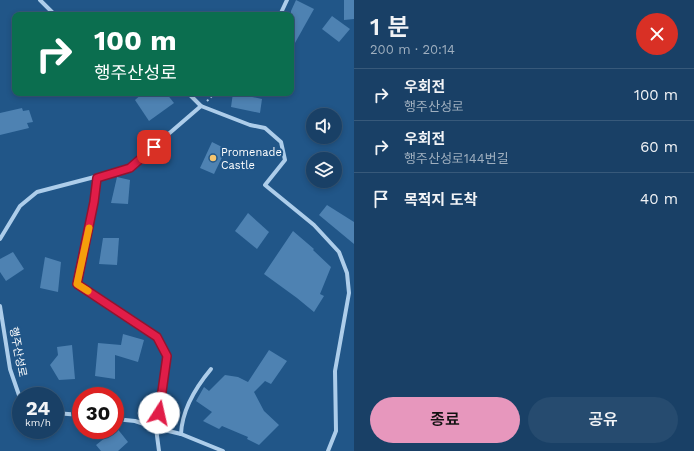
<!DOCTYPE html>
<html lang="ko">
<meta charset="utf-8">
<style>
body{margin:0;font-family:"Work Sans","Noto Sans KR",sans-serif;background:#264b6f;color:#f1f3f6;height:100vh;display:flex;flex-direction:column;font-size:15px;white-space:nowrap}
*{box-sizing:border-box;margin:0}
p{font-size:13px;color:#9fafbf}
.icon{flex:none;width:22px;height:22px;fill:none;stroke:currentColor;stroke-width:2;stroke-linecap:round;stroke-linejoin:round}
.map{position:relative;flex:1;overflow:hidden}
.details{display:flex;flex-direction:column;background:#194066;width:340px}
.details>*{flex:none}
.guide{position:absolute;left:12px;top:12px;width:282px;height:84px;border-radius:8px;box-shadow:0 2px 6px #0003,0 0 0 1px #37597a;background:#0b6e4f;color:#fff;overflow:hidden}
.fabs{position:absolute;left:306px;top:108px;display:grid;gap:8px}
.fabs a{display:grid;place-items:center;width:36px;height:36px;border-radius:50%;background:#194066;box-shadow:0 2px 6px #0003,0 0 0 1px #37597a;font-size:20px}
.speed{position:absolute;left:12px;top:387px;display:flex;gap:8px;font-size:20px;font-weight:700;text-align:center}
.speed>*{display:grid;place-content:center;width:52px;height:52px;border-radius:50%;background:#194066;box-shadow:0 2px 6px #0003,0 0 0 1px #37597a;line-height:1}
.speed small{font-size:10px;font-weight:400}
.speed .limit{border:6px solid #d22;background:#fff;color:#111}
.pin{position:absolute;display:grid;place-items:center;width:34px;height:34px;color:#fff;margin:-17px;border-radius:8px;box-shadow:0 2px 6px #0006}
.me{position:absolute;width:44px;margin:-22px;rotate:10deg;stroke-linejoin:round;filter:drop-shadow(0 0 3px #0008)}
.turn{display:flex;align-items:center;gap:14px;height:84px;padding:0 16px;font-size:18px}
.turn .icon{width:52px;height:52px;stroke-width:2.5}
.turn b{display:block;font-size:28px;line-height:34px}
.round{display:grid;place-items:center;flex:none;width:42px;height:42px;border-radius:21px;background:#264b6f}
.head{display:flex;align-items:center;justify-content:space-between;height:68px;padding:0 16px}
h1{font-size:24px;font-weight:600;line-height:30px}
.primary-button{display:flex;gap:8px;margin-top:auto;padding:8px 16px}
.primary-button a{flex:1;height:46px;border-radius:24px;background:#e797bd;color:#111;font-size:16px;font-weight:600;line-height:46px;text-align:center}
.primary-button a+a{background:#264b6f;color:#f1f3f6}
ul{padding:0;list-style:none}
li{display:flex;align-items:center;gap:12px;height:52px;padding:0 16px;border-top:1px solid #37597a}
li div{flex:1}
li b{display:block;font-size:15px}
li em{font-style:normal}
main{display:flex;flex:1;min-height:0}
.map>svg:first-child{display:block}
.building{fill:#4e82b2}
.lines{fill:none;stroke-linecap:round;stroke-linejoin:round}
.path{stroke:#adcdea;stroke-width:2;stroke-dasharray:2 3;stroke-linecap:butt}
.minor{stroke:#adcdea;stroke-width:4}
.route-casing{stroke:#92132f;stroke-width:10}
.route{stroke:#e11d48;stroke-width:7}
.slow{stroke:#f59e0b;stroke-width:7}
.poi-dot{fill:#f6c56e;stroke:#215688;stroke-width:1.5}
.labels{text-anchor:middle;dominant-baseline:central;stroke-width:4;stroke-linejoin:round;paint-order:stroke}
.poi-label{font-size:11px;fill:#fff;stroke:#215688;text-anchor:start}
.street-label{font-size:11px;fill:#fff;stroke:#215688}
</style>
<main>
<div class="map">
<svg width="354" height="451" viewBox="0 0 354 451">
<rect width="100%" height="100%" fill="#215688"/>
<g class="building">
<path d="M296,0l18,9 -23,41v-39z"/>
<path d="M344,0h10v19l-10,1z"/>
<path d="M332,16l18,13 -11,13 -17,-13z"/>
<path d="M143,93h23l8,10 -25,18 -14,-21z"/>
<path d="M233,93l29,6 -2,14 -29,-6z"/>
<path d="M22,108l1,3 6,-1 4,12 -6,1 2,5 -29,7v-22z"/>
<path d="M212,142l14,7 -12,25 -14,-6z"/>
<path d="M117,177l13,3 -2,24 -17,-1z"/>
<path d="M327,205l27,17v22l-35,-29z"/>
<path d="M248,213l21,19 -12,17 -22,-18z"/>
<path d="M293,231l21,18 -1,1 18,17 -11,27 4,2 -10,16 -17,-14 -33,-24z"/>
<path d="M103,238h16l-2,27 -18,-1z"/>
<path d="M13,252l11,17 -18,12 -6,-9v-13z"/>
<path d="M45,257l16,5 -3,30 -18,-4z"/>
<path d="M123,334l21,6 -6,22 -23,-7v24l-20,-3 3,-33 23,2z"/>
<path d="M72,345l3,34 -16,1 -9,-15 8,-10 -1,-8z"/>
<path d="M269,350l18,11 -16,23 -6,-3 -11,11 10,19 15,14 -20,20 -12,-6 1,-2 -26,-11 -3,3 -16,-8 9,-9 -16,-11 8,-14 5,4 16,-16 13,2 10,5z"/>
<path d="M116,427l12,15 -10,9h-17l-5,-6 19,-15z"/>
</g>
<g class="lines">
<path class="path" d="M207,101l8,-8"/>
<g class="minor">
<path d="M40,0l15,15"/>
<path d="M280,15l7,-15"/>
<path d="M201,106l49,19 15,3 16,14 4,18 -20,25 49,40 25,27 8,21 2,20 -14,78 1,60 -8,20"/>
<path d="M97,178l-3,24 -17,82 80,53 10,19 -11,72 3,23"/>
<path d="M0,239l20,-33 17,-14 92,-24 72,-62 -13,-13"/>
<path d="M0,306l10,63 11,32"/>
<path d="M55,413l26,2"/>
<path d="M115,419l20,2 21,7 25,6 42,17"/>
<path d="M181,434c1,-24 15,-47 30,-65"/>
</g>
</g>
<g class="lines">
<g class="route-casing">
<path id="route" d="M154,147l-24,21 -33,10 -3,24 -17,82 80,53 10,19 -8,57"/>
</g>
<use href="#route" class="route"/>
<path class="slow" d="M88,291l-11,-7 12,-56"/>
</g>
<circle class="poi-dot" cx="213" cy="158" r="4"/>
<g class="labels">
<g class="poi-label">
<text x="221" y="152">Promenade<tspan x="221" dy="13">Castle</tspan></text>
</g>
<g class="street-label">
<text transform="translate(18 352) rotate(79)">행주산성로</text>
</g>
</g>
</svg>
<div class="fabs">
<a><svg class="icon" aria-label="sound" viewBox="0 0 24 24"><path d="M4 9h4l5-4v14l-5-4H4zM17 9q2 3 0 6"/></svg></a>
<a><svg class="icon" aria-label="layers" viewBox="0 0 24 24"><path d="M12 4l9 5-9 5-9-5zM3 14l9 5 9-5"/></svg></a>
</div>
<div class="speed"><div>24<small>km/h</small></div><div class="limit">30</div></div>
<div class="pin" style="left:154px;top:147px;background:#d93025"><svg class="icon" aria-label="arrive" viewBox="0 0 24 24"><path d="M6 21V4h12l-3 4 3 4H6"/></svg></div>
<svg class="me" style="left:159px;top:413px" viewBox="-20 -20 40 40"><circle r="19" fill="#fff"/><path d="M0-13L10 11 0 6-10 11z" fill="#e11d48"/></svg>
<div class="guide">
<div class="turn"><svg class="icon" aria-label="right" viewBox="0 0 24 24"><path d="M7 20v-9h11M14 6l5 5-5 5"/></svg><div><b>100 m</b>행주산성로</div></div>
</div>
</div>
<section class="details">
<div class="head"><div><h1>1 분</h1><p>200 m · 20:14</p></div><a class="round" style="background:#d93025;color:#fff"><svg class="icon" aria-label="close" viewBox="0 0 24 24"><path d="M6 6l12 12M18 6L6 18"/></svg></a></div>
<ul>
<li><svg class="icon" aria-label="right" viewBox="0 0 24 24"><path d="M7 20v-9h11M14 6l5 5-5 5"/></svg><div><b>우회전</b><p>행주산성로</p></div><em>100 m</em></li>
<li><svg class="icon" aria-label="right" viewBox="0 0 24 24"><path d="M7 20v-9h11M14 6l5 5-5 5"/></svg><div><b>우회전</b><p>행주산성로144번길</p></div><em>60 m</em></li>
<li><svg class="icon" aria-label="arrive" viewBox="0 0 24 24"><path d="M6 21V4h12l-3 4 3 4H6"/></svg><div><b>목적지 도착</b></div><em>40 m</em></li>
</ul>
<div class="primary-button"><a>종료</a><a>공유</a></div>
</section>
</main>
